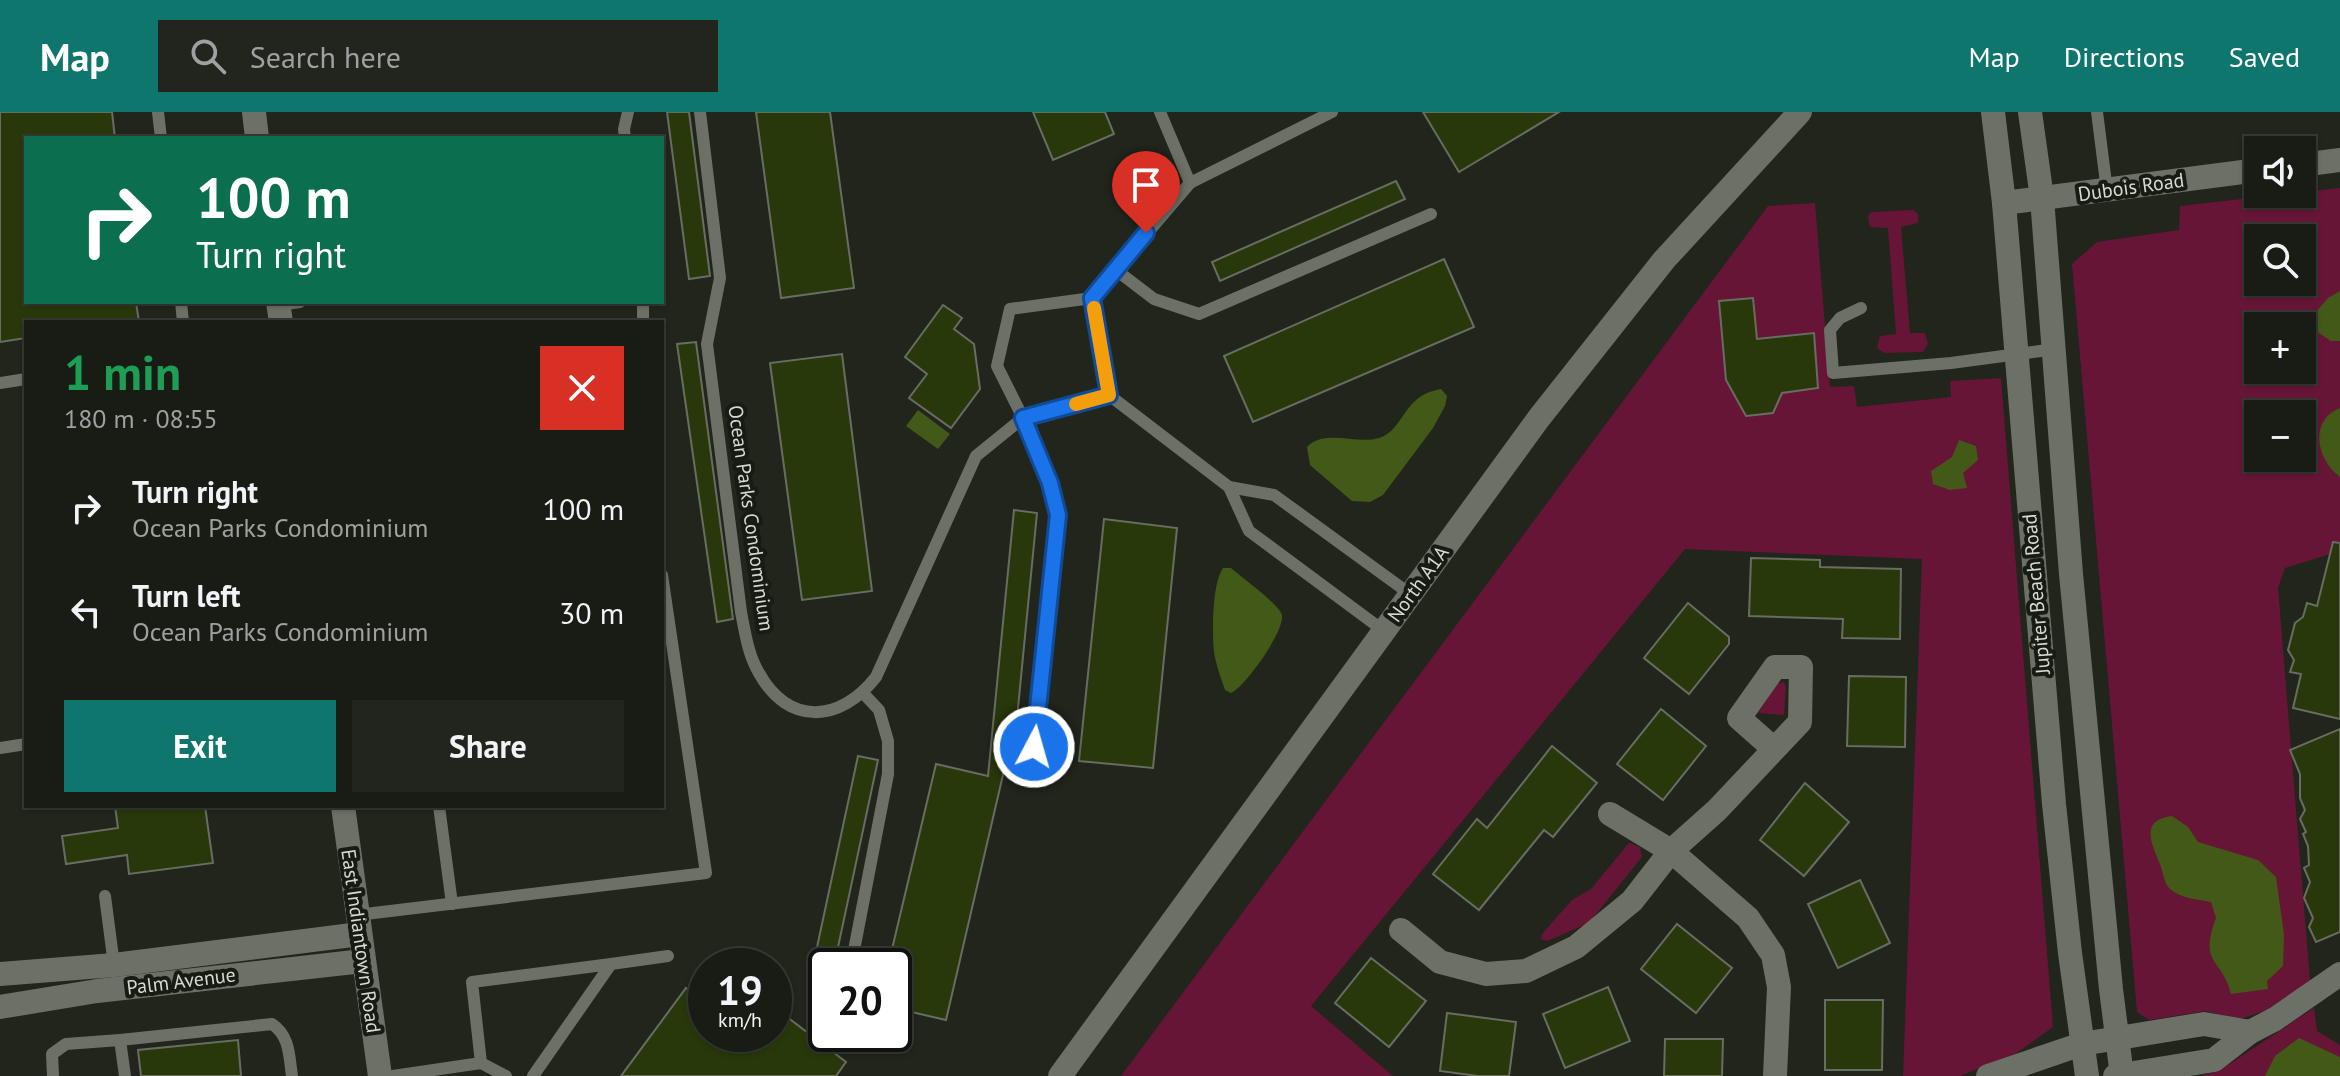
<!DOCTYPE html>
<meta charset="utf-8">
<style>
body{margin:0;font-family:"PT Sans",sans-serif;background:#22251e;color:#f1f3f6;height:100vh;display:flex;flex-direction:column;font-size:30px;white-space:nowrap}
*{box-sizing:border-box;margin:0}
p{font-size:26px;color:#9fa1a0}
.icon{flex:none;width:44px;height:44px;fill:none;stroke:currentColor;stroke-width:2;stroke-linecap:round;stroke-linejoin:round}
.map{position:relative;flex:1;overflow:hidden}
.sheet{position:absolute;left:24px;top:208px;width:640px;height:488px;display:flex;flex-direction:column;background:#191c15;border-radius:0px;box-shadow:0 2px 6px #0004,0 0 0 2px #373a34}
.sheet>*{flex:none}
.guide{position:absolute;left:24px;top:24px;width:640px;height:168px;border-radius:0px;box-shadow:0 2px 6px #0004,0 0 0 2px #373a34;background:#0b6e4f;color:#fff;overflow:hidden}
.controls{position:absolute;left:2244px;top:24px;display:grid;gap:16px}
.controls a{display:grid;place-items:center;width:72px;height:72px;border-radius:0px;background:#191c15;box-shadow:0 2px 6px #0004,0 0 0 2px #373a34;font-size:40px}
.speed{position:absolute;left:688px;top:836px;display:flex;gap:16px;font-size:40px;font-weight:700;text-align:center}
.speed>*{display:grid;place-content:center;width:104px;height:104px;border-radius:50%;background:#191c15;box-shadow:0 2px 6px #0004,0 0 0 2px #373a34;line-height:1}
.speed small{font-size:20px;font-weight:400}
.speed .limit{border:4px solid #111;border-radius:12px;background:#fff;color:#111}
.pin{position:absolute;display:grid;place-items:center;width:68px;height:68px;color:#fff;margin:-82px -34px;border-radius:50% 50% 50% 0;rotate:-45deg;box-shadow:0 0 8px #0007}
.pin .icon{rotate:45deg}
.me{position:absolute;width:88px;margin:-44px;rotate:6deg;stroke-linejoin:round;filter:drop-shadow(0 0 6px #0008)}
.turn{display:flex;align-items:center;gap:28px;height:168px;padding:0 40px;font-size:36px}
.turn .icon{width:104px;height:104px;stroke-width:2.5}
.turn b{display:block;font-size:56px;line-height:68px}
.round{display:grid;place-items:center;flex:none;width:84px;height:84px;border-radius:0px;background:#22251e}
.head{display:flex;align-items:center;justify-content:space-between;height:136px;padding:0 40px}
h1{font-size:48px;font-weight:700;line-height:60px;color:#1e9e55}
.action{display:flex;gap:16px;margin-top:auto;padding:16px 40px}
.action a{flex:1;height:92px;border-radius:0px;background:#0f766e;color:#fff;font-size:32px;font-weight:700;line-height:92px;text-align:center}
.action a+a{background:#22251e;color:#f1f3f6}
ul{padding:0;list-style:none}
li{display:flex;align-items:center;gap:24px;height:104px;padding:0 40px}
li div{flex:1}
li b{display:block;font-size:30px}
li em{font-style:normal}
header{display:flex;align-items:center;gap:48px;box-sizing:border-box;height:112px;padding:0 40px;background:#0f766e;color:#fff}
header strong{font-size:38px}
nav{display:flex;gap:44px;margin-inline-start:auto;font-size:28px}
.search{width:560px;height:72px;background:#22251e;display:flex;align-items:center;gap:20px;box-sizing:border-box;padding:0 28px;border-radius:0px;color:#9fa1a0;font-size:30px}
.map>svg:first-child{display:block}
.green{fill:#661537;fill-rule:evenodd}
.water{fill:#435917}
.building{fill:#29380a;stroke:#686c62;stroke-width:2}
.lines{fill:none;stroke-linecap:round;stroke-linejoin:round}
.service{stroke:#6c7066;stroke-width:12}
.minor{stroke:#6c7066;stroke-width:24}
.tertiary{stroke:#6c7066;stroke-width:24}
.route-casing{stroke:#114b97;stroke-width:20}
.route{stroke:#1a73e8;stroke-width:14}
.slow{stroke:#f59e0b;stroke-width:14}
.labels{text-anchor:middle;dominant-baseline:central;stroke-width:8;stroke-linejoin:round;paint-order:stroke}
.street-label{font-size:20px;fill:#d7dad4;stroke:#181b13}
</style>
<header>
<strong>Map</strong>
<div class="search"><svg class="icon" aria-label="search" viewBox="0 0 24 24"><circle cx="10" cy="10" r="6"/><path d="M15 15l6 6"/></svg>Search here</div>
<nav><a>Map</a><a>Directions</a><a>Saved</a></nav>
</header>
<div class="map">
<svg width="2340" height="964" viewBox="0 0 2340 964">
<rect width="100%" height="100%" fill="#21251c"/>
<g class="green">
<path d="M2340,76v363l-55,17 -7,20 32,393 -43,29 -27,9 -34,-8 -57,9 -12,-8 -65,-748 25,-22 82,-12 1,-24zM2258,126h44v44h-44zM2258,214h44v44h-44zM2258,302h44v44h-44z"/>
<path d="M1815,91l15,184 24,-1 3,21 94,-10 -1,-16 51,-3 52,649 -38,27 -55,22h-57l19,-517 -237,-10 -374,457 82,70h-272l647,-870z"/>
<path d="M1913,98l5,4v9l-17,4 9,106h15l3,11 -5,8 -39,1 -7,-5 3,-12 16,-2 -8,-106 -18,-1 -2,-10 3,-5z"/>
<path d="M1783,570l3,4 -2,29 -26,-2 19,-29z"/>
<path d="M1629,731l11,4 2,10 -53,66 -42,18 -6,-2 1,-5 30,-34 19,-11z"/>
<path d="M2314,896l3,23 23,14v31h-140l19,-5z"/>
</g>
<g class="water">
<path d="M2340,179v50h-9l-15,-10v-19l12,-14z"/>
<path d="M1441,277l6,7 -2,10 -12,22 -50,67 -13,7 -18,-1 -42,-36 -3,-18c17,-19 49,-2 72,-9 26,-8 23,-43 62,-49z"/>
<path d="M2340,296v69c-23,-17 -32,-56 0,-69z"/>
<path d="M918,298l32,24 -12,15 -32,-23z"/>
<path d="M1959,328l17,6 2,14 -15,13 4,15 -17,2 -17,-6 -2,-13 21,-14z"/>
<path d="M1223,456h8c9,8 49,37 51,47 3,16 -37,72 -51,78l-6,-3c-4,-12 -9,-25 -11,-38 -2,-20 -2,-68 9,-84z"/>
<path d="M2172,704l16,11 10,15 60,18 18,17 8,58 -1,31 -16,15 1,8 -37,5c-8,-36 -33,-28 -15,-76l-5,-16c-15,-3 -30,-3 -42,-14 -5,-6 -6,-16 -9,-24 -8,-20 -21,-44 12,-48z"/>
<path d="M2299,926l41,19v19h-75l10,-20z"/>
</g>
<g class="building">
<path d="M0,0h112l3,26h-89v164h110l3,20h-113v16l-26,4z"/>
<path d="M667,0h22l21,164 -21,3z"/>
<path d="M756,0h74l24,176 -73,10z"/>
<path d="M1033,0h72l9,22 -61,26z"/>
<path d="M1423,0h136l-100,60z"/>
<path d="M1396,69l9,18 -185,82 -8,-19z"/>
<path d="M1444,147l30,68 -221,95 -29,-66z"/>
<path d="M1753,186l4,41 57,-6 4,55 -36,5 -9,20 -27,3 -20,-36 -7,-79z"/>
<path d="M943,193l19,13 -8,11 20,15 6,45 -29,39 -42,-30 18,-24 -22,-17z"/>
<path d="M696,230l37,277 -16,3 -40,-278z"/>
<path d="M842,242l30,237 -70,9 -32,-237z"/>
<path d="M1014,398l23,3 -23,236h-5l-63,271 -52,-12v-42h-6l48,-202 52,12z"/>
<path d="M1104,407l73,9 -24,240 -74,-7z"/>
<path d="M2333,430l7,1v176l-47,-11 8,-34 -11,-2 4,-12 -6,-10 7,-27 8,-6 4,-14 10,3z"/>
<path d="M1751,446l69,2v7l81,2 -1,70 -58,-1 1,-19 -94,-3z"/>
<path d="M1688,491l41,34v7l-40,50 -45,-36z"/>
<path d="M1849,564l57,1 -1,70 -58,-1z"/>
<path d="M1661,597l45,37 -43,54 -46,-36z"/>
<path d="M2340,617v203l-24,10 -7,-15 4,-9 -9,-20 6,-16 -6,-14 5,-3 -1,-19 -5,-12 3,-2 -6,-13 5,-9 -5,-12v-24l-10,-24z"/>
<path d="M1552,634l45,37 -44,54 -9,-7 -65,80 -46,-36 44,-55 10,9z"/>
<path d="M858,644l20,4 -44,206h-21z"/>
<path d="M1805,671l44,39 -45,54 -44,-36z"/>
<path d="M115,694h90l8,57 -84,11 -2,-19 -61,9 -4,-28 56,-8z"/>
<path d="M1860,768l30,63 -52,25 -30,-64z"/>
<path d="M1677,812l55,44 -36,45 -55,-44z"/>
<path d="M1371,846l55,43 -37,46 -54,-44z"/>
<path d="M1608,875l22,54 -65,27 -22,-54z"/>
<path d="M686,876l20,15v31h68v-27l72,55 -10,14h-215z"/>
<path d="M1825,888h58l-1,70h-57z"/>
<path d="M1447,901l69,9 -7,54h-31l-38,-5z"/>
<path d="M1665,927h58l-1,37h-58z"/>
<path d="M238,928l3,36h-100l-3,-26z"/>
</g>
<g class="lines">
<g class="service">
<path d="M158,0l3,26"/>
<path d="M700,0l20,166 -13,66 34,268c4,20 7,43 18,61 29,53 81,50 117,4l100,-221 47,-38 86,-23 -17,-97 -82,11 -13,57 26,52 27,65 8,32 -24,232"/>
<path d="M1160,0l30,71"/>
<path d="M2097,0l10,79"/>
<path d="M625,26l-1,-9 4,-17"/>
<path d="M1116,158l38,29 45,15 232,-100"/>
<path d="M1092,186l98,-115 142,-71"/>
<path d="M181,190l2,20"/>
<path d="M279,193l21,-3"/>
<path d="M1861,196l-21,10 -10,12 3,43 118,-10 104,-14"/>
<path d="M643,210v-20"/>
<path d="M0,271l26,-4"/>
<path d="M1109,283l120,92 45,8 136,99"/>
<path d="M1229,375l20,44 135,100"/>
<path d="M0,636l26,-4"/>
<path d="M439,694l13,98"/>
<path d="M105,784l9,69"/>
<path d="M357,803l349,-42 -44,-298"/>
<path d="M851,854l37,-192v-33l-9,-31 -16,-17"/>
<path d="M481,951l-9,-81 139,-18"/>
<path d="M53,964l-1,-22 14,-10 54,-4"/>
<path d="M125,964l-5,-36 152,-16c18,12 17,32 20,52"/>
<path d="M393,964l88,-13 25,13"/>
<path d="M533,964l78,-112 57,-8"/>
</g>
<g class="minor">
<path d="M1993,0l11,91 50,601 16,149 17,123"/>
<path d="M2030,0l12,86 29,376 40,415 11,87"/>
<path d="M2302,53l38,-5"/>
<path d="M2004,91l254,-33"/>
<path d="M1610,702l61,37 77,67 25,37 6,32 -4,89"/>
<path d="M1401,818l39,32 46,12 40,-3 50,-24 56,-46 39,-50 46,-41 83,-88 1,-55h-26l-36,51 35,31"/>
<path d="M0,862l114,-9 246,-31"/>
<path d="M0,895l97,-16 266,-30"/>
<path d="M1988,964l94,-32 122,-20 46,8"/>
<path d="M2115,964l99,-16 36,-28 25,-13 65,-45"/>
</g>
<g class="tertiary">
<path d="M254,0l3,26"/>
<path d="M278,190l3,20"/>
<path d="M343,694l37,270"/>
<path d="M1060,964l479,-658 125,-158 136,-148"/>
</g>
</g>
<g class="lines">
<g class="route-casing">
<path id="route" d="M1034,635l24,-232 -8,-32 -27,-65 86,-23 -17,-97 54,-65"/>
</g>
<use href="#route" class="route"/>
<path class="slow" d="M1076,292l33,-9 -15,-87"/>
</g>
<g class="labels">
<g class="street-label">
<text transform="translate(2131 75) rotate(-8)">Dubois Road</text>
<text transform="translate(751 406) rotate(82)">Ocean Parks Condominium</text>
<text transform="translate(1418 472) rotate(-54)">North A1A</text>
<text transform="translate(2036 482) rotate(-95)">Jupiter Beach Road</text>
<text transform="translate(361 829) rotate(82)">East Indiantown Road</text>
<text transform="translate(181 869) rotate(-7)">Palm Avenue</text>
</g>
</g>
</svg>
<div class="controls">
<a><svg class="icon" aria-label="sound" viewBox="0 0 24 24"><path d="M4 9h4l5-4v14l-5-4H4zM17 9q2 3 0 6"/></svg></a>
<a><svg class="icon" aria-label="search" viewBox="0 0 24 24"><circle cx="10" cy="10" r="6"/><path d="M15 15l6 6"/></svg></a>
<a>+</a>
<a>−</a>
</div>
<div class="speed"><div>19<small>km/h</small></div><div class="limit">20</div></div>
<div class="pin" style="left:1146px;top:121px;background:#d93025"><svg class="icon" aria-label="arrive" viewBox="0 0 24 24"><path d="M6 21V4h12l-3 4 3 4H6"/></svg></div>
<svg class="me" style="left:1034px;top:635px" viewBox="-20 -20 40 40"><circle r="17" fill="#1a73e8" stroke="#fff" stroke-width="3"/><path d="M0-11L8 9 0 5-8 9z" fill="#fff"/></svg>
<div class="guide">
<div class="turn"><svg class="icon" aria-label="right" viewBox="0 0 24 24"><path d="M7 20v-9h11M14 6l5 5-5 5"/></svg><div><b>100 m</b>Turn right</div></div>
</div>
<section class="sheet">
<div class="head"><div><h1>1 min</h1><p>180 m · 08:55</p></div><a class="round" style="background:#d93025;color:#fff"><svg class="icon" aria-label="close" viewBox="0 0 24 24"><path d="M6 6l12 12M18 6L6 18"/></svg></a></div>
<ul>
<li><svg class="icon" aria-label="right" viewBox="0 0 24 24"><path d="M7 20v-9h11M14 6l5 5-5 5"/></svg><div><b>Turn right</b><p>Ocean Parks Condominium</p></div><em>100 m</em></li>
<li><svg class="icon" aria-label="left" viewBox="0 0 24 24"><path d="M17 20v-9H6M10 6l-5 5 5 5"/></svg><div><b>Turn left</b><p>Ocean Parks Condominium</p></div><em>30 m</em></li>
</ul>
<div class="action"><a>Exit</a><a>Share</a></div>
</section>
</div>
